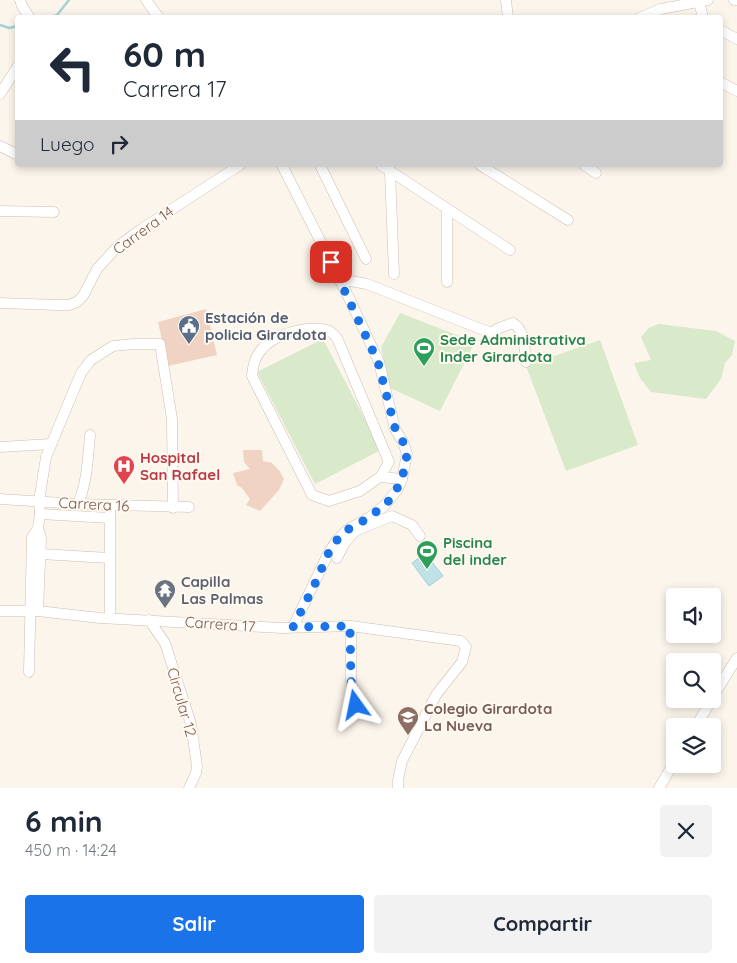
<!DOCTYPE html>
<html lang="es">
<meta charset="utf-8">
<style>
body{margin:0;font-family:Quicksand,sans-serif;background:#f2f2f3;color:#1f2937;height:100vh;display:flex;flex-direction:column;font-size:19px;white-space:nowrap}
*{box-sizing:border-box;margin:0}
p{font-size:16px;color:#747a83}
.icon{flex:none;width:28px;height:28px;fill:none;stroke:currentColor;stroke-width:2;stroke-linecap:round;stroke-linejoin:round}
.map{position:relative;height:788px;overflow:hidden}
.panel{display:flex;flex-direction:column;background:#fff;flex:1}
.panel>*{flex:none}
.top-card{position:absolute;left:15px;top:15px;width:708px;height:152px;border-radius:5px;box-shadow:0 2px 8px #0003;background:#fff;color:#1f2937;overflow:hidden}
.controls{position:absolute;left:666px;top:588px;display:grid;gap:10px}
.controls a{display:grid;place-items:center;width:55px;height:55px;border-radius:5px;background:#fff;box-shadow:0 2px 8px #0003;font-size:25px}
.pin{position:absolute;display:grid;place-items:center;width:42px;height:42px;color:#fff;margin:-21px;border-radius:10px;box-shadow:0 2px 8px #0006}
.me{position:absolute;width:55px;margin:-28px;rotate:348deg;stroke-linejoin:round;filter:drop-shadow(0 0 4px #0008)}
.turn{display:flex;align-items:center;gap:18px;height:105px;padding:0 25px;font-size:22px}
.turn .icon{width:65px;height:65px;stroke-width:2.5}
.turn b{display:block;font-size:35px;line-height:42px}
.then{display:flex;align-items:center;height:48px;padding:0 25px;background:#0003;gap:10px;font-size:19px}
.round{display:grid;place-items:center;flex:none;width:52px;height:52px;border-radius:5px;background:#f2f2f3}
.summary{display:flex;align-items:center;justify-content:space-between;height:85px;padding:0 25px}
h1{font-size:30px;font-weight:700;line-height:38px}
.action{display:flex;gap:10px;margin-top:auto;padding:10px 25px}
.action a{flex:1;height:58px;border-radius:5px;background:#1a73e8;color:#fff;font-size:20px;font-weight:700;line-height:58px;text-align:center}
.action a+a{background:#f2f2f3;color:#1f2937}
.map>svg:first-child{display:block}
.green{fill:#d8eac9}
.water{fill:#bfe2e6;stroke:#a5d2d8}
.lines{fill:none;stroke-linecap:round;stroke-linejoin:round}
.stream{stroke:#a5d2d8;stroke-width:2.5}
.building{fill:#f1d3c3}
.minor-casing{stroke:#cfbdb0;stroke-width:11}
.minor{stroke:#fff;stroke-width:10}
.route{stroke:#1a73e8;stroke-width:9;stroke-dasharray:0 16.2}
.labels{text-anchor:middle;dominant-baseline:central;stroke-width:4;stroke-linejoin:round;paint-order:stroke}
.street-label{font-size:15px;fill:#775b4e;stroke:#fff9f2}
.service-label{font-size:15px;font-weight:bold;fill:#4e5e75;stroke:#fff9f2;text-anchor:start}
.leisure-label{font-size:15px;font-weight:bold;fill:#27864d;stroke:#fff9f2;text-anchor:start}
.health-label{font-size:15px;font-weight:bold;fill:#be3a42;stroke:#fff9f2;text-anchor:start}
.worship-label{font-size:15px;font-weight:bold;fill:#5b616d;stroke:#fff9f2;text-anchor:start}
.education-label{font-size:15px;font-weight:bold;fill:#785e54;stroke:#fff9f2;text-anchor:start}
</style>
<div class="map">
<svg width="737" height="788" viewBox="0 0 737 788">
<rect width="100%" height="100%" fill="#fcf5eb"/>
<g class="green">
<path d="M400,313l75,29 -35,69 -50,-23 -9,-41z"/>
<path d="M658,324l58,7 19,10 -3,14 -7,8 -4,16 -15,20 -55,-7 -11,-14 -6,-15 17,-3 -10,-23 8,-9z"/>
<path d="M323,339l58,111 -66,34 -58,-112z"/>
<path d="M600,340l38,105 -72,26 -40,-105z"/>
</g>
<path class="water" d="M425,553l18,23 -14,10 -17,-23z"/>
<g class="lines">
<g class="stream">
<path d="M48,18l9,-3 12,-15"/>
<path d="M0,25l9,3 9,-2"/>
</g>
</g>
<g class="building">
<path d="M206,309l11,46 -49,11 -10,-44z"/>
<path d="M243,450h19l1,11 9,2 7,7 5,9 -5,11 -19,21 -14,-6 4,-6 -8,-11 -5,-3 -4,-12 17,-4 -6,-7z"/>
</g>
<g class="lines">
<g class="minor-casing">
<g id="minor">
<path d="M20,0l2,6 8,12"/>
<path d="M146,0l13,18"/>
<path d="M506,0l2,18"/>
<path d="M734,0h3"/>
<path d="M699,2l4,16"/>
<path d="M639,18l22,-9 47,-9"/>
<path d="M720,30l17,9"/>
<path d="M720,82l17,9"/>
<path d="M0,94l18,-28"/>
<path d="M0,146l14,7h4"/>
<path d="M282,165l68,135 29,62 16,67 8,13 4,12 -5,25 -4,10 -14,17 -14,11 -23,13 -11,11 -8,13 -35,73"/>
<path d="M320,165l46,94"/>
<path d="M381,165l129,85"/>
<path d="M480,165l88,55"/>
<path d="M584,165l12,8"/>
<path d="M390,172l4,102"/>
<path d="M0,211l54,1"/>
<path d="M339,279l28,5 124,49 8,-5 14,-5c13,8 11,25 13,39"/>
<path d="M447,282v-73"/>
<path d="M0,303l57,2h12l8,-3 6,-6 14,-27 20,-22 23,-17 100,-65"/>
<path d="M0,447l51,-3"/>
<path d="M380,477l9,-15 -52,-124c-2,-2 -5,-6 -8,-7 -18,-7 -54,3 -66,17 -8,8 -10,17 -11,28l60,119 17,6 31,-10 20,-14 22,2"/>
<path d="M0,499l78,5 111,3"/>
<path d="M78,504c9,-21 10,-46 12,-69"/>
<path d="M40,514l70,4"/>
<path d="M38,528l3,10 -3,73"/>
<path d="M41,554l68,4"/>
<path d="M337,558l7,-14 11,-13 37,-15 20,9 8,11"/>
<path d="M0,611h38l62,7 182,10 69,-2 110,15 5,6 -4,15 -26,33 -34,66 -4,19v8"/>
<path d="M110,618v-113"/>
<path d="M149,620l16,23 26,81 6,42 -1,7 -7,15"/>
<path d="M351,626v55l5,24"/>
<path d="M29,672l3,-135 6,-9 2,-14 -1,-13 7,-44 35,-84 10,-13 22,-14 21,-2h26l12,75 1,89"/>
<path d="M712,698l25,-40"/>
<path d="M696,726l16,-27"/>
<path d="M659,788l16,-27"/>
</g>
</g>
<use href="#minor" class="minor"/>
</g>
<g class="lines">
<path class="route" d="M331,262l47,100 17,66 8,14 4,12 -1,6 -4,19 -10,19 -22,19 -23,13 -11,11 -8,13 -14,32 -21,41 57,-1 1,55 5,24"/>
</g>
<defs>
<g id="civic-pin" transform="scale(1.125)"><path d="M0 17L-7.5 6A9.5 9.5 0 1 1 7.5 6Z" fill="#5c6f8a" stroke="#fff9f2"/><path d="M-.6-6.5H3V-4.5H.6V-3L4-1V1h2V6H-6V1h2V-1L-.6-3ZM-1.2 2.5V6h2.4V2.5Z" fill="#fff"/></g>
<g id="stadium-pin" transform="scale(1.125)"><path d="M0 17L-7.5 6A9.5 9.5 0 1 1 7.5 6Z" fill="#2e9e5b" stroke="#fff9f2"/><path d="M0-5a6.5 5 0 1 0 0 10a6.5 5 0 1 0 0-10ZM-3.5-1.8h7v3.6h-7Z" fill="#fff"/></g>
<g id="hospital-pin" transform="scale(1.125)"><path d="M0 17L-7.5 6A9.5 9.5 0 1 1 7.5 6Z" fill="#e0444e" stroke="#fff9f2"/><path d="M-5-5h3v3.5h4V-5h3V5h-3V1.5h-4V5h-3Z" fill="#fff"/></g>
<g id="temple-pin" transform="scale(1.125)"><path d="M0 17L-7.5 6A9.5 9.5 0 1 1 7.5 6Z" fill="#6b7280" stroke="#fff9f2"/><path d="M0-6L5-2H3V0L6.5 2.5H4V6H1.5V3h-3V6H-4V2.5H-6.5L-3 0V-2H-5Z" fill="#fff"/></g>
<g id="school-pin" transform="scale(1.125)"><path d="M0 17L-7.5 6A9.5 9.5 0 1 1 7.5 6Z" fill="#8d6e63" stroke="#fff9f2"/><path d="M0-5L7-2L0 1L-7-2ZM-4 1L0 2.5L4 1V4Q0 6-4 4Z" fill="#fff"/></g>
</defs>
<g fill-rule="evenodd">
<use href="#civic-pin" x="189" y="326"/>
<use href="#stadium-pin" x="424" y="348"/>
<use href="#hospital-pin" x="124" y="466"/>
<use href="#stadium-pin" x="427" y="551"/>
<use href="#temple-pin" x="165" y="590"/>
<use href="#school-pin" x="408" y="717"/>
</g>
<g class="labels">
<g class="street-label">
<text transform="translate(143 230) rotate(-36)">Carrera 14</text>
<text transform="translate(94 504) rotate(3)">Carrera 16</text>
<text transform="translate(220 624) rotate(4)">Carrera 17</text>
<text transform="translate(182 702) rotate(74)">Circular 12</text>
</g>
<g class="service-label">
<text x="205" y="317">Estación de<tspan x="205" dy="17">policia Girardota</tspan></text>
</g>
<g class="leisure-label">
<text x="440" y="339">Sede Administrativa<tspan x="440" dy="17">Inder Girardota</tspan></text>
<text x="443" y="542">Piscina<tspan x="443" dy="17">del inder</tspan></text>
</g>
<g class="health-label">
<text x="140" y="457">Hospital<tspan x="140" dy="17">San Rafael</tspan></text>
</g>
<g class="worship-label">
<text x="181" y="581">Capilla<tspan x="181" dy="17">Las Palmas</tspan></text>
</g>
<g class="education-label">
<text x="424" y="708">Colegio Girardota<tspan x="424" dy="17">La Nueva</tspan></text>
</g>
</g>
</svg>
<div class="controls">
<a><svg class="icon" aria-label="sound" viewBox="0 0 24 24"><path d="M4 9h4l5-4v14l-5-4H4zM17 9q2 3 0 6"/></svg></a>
<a><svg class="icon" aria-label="search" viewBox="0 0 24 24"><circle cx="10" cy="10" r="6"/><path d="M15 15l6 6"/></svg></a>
<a><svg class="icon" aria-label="layers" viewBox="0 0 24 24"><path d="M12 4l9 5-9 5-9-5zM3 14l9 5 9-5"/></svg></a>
</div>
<div class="pin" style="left:331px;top:262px;background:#d93025"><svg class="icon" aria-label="arrive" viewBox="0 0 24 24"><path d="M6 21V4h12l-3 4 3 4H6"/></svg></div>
<svg class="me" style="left:356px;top:705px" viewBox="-20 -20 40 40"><path d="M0-17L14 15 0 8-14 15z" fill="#1a73e8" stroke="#fff" stroke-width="4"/></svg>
<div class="top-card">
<div class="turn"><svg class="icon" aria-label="left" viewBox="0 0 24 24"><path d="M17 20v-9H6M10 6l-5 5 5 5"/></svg><div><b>60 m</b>Carrera 17</div></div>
<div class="then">Luego<svg class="icon" aria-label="right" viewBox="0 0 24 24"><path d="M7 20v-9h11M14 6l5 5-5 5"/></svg></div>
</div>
</div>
<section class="panel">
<div class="summary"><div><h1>6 min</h1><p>450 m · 14:24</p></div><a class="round"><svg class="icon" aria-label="close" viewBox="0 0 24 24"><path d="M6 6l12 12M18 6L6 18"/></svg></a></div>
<div class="action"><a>Salir</a><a>Compartir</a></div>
</section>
